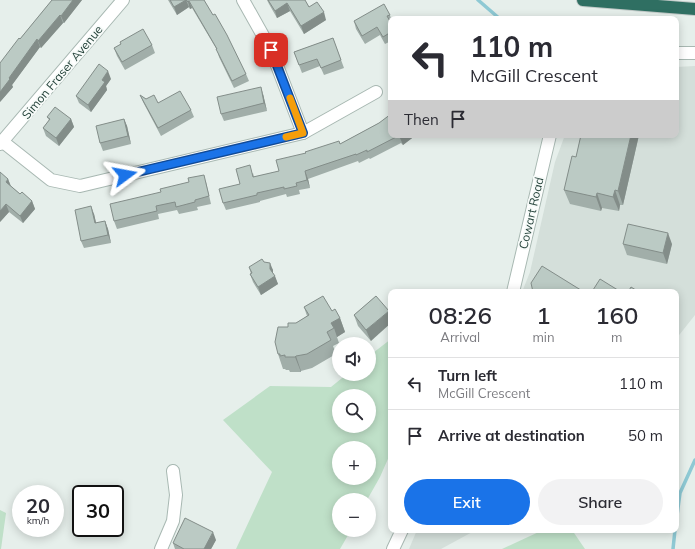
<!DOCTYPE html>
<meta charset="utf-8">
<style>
body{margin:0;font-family:Mulish,sans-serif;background:#f2f2f3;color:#2b2b33;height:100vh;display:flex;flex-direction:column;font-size:15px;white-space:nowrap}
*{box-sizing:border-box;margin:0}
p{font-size:13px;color:#7c7c81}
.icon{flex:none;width:22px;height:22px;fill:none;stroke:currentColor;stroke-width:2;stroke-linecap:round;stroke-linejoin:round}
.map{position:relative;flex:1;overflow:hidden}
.drawer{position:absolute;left:388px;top:289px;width:291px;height:244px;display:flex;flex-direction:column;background:#fff;border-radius:8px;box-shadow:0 2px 10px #0003}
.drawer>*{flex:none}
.banner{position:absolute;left:388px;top:16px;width:291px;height:122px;border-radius:8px;box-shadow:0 2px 10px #0003;background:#fff;color:#2b2b33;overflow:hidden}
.controls{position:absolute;left:332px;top:337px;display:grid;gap:8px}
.controls a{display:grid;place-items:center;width:44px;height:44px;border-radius:50%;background:#fff;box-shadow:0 2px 10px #0003;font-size:20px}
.speed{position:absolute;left:12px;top:485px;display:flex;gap:8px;font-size:20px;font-weight:700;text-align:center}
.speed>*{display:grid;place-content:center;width:52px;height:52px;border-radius:50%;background:#fff;box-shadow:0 2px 10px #0003;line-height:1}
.speed small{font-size:10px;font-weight:400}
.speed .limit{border:2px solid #111;border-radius:6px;background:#fff;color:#111}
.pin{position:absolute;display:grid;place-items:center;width:34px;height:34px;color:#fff;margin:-17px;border-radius:8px;box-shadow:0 2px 6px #0006}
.me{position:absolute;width:44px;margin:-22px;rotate:77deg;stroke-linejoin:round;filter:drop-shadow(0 0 3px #0008)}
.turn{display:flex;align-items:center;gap:14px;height:84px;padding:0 16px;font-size:18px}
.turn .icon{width:52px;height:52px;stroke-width:2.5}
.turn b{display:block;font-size:28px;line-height:34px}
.then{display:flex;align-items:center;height:38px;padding:0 16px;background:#0003;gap:8px;font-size:15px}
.eta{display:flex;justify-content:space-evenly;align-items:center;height:68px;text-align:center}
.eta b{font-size:24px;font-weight:600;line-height:28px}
.action{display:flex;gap:8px;margin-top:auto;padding:8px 16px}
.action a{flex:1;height:46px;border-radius:24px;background:#1a73e8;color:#fff;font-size:16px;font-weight:600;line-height:46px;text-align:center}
.action a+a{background:#f2f2f3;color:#2b2b33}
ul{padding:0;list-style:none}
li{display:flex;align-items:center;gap:12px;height:52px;padding:0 16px;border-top:1px solid #e1e1e2}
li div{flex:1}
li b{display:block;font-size:15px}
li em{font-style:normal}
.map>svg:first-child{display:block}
.built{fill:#d4dfda}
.green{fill:#bfe0c8;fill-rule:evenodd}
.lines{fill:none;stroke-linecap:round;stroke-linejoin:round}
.stream{stroke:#8ec9d4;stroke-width:3.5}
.minor-casing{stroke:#a8b8b2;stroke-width:14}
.highway-casing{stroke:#c2cac8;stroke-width:14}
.minor{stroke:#fff;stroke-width:12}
.highway{stroke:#2f6f62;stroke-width:12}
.wall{fill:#a1aea9}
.shaded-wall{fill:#838d89}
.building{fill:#bbcac4;stroke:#838d89}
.route-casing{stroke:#114b97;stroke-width:10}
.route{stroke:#1a73e8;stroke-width:7}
.slow{stroke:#f59e0b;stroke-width:7}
.labels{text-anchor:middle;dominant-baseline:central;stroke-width:3.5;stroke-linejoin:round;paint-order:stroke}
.street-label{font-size:12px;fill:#24423a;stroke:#f7fbf9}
</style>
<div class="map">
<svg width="695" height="549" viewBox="0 0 695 549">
<rect width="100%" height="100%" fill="#e6efeb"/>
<g class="built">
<path d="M695,66v249l-19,24v-47h-154l8,-20 25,-110 10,-27h111v-68z"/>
<path d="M417,530h59l-35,19h-32z"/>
</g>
<g class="green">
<path d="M391,339v113l-11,25 -13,23h-28v30h12l-11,19h-104l36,-77 -49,-52 47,-34 61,1 16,-13h22v-18zM339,396h30v30h-30zM339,448h30v30h-30z"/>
<path d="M0,510l6,3 -5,36h-1z"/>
<path d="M543,530h29l13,19h-83z"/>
</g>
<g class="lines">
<g class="stream">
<path d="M478,0l22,19"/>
<path d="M676,523l4,-30 15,-33"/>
<path d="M673,549l2,-19"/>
</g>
<g class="minor-casing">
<g id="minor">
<path d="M243,0l28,50 32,83"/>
<path d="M676,53h19"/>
<path d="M3,142l48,38 29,6 223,-53 73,-41"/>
<path d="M0,144l123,-144"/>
<path d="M513,292l37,-157"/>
<path d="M161,549l12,-28 3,-26 -3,-24"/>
<path d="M393,549l9,-19"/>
</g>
</g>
<g class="highway-casing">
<path id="highway" d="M583,0l112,9"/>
</g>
<use href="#minor" class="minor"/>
<use href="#highway" class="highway"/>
</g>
<g class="wall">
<path d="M52,0h30l-18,23h-1l-22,25 -1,-1 -28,38 1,2 -13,15 20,-63z"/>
<path d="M168,0h36l42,74 3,7 -15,7 -15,-31 -2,-7 -25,-42 -2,1 -1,-2 -12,8z"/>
<path d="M267,0h38l4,7 17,13 -22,14 -14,-23 -13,7 -8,-14z"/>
<path d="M390,15l1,4v22l-6,3 -5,-9 -15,9 -9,-15 -2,-8z"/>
<path d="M333,38l11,30 -20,7 -4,-9 -18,7 -8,-21z"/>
<path d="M120,42l32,3 3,8 -30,17 -8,-14 -3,-8 7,-4z"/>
<path d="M111,79l-5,7 1,4 -16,22 -12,-9 -3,-7z"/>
<path d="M263,94l4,17 -43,10 -3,-7z"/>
<path d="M140,95l6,4 12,4 33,7 3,7 -33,19 -18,-34z"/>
<path d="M47,117l24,2 3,8 -15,19 -13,-10 -3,-8 6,-8z"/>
<path d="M124,119l3,7 4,18 -28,7 -3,-8z"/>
<path d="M379,123l37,12 -13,10 -2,-2 -31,16 -1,-1 -10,5 -1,-2 -50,18 2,9 -11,2 1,4 -13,3 -1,-3 -26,7v1l-34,8 -3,-7 17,-19 13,-11 1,4 25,-6 27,-18 34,-9z"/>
<path d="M581,135h58l-16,70h-3l-1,6 -17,-3 -1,3 -31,-7 -6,-14 12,-33z"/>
<path d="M8,179l3,7 9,8 12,7 3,8 -12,14 -14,-11 -9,10z"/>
<path d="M206,182l5,22 -14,3 1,3 -19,4 -2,-4 -19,4 1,5 -42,10 -3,-8z"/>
<path d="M94,214l2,9 9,-2 3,8 3,14 -27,5 -3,-7z"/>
<path d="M623,244h49l-5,20 -40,-9z"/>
<path d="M264,262l9,8v3l5,11 -17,11 -8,-13 -3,-8h1l-2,-7z"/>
<path d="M376,296l-5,45 -13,-15 -4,-11z"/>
<path d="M304,307l28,4 8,7 5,14 -8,5 2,6 -6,3 3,8 -24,14 -11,3v1h-11l-1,-2h-3l-1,-1h-2l-5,-15 10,-27 8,-4 11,-7z"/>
<path d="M216,540l-5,9h-36l-2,-6z"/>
</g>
<g class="shaded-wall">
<path d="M73,0h9l-18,23 -3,-7z"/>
<path d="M186,0l3,7 -12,8 -3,-8z"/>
<path d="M189,1l3,7 -2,1 -2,-7z"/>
<path d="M287,3l3,8 -13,7 -2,-7z"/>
<path d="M324,12l2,8 -22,14 -3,-8z"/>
<path d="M60,15l3,8 -22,25 -3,-7z"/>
<path d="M37,39l3,8 -28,38 1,2 -13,15v-10l9,-14z"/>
<path d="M108,71l3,8 -5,7 1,4 -16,22 -3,-7 14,-25z"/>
<path d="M261,87l2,7 4,17 -3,-8z"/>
<path d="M71,119l3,8 -15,19 -3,-8z"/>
<path d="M124,119l3,7 4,18 -3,-8z"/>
<path d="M404,135h12l-13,10 -3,-7z"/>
<path d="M631,135h8l-16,70 -5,-14z"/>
<path d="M305,171l3,8 2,9 -3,-8z"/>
<path d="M8,179l3,8 -5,-5z"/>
<path d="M615,190l5,15 -1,6 -6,-14z"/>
<path d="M597,193l5,15 -1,3 -5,-14z"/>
<path d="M32,201l3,8 -12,14 -3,-7z"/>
<path d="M6,204l3,8 -9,10v-11z"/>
<path d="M91,206l3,8 4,17 -3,-8z"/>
<path d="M105,221l3,8 3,14 -3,-8z"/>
<path d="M668,233l4,11 -5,20 -4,-11z"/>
<path d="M270,263l3,7v6l-3,-7z"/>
<path d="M275,276l3,8 -17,11 -3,-8z"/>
<path d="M389,311l2,6v6l-20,18 -5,-11z"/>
<path d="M340,318l5,14 -8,5 -3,-9 -3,-5z"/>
<path d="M296,356l5,15v1l-6,-15z"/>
<path d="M213,532l3,8 -5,9h-7z"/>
</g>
<g class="building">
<path d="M52,0h21l-12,16 -1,-1 -22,26 -1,-2 -28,39 1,1 -10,13v-29l19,-25 1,1z"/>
<path d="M170,0h16l-12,7z"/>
<path d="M186,0h18l9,15 2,-1 12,21 19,39 -14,7 -16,-32h1l-28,-48 -1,1z"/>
<path d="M268,0h37l4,7 8,-5 7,10 -23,14 -14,-23 -12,8z"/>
<path d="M384,4l6,11 -3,1 4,7v9l-8,5 -6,-10 -15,9 -8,-15z"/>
<path d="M143,29l9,16 -30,17 -8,-14 7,-4 -1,-2z"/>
<path d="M333,38l8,22 -20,8 -4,-9 -18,6 -5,-13z"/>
<path d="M99,64l9,7 -6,9 3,2 -17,23 -12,-9z"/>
<path d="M261,87l3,16 -43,11 -4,-17z"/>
<path d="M180,91l11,19 -33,18 -18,-33 6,4 8,-4 4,8z"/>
<path d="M55,107l16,12 -15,19 -13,-10 7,-9 -3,-2z"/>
<path d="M391,114v21h13l-4,3 -2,-2 -31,16v-2l-11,5v-1l-51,17 2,9 -11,3 1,3 -13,3v-2l-27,6v2l-34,8 -4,-14 21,-5 -4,-15 14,-4 3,12 26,-6 -3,-11 30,-7 -1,-1 34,-11 1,3 39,-21z"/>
<path d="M124,119l4,17 -28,7 -4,-17z"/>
<path d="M581,135h50l-13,56 -3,-1 -2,7 -16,-4 -1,4 -32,-7 8,-34 4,1z"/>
<path d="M0,172l8,7 -2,3 14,12 2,-2 10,9 -12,15 -14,-12 -6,7z"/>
<path d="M204,175l5,21 -14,4v2l-19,5 -1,-5 -19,4 1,5 -43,10 -4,-17 51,-12 -1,-3 29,-7 -1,-4z"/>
<path d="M91,206l4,17 10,-2 3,14 -27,6 -6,-31z"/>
<path d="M628,224l40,9 -5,20 -40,-9z"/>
<path d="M262,259l2,3 6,1v6l5,7 -17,11 -8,-13 2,-1 -3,-6z"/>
<path d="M542,266l42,26h-51l-2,-9z"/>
<path d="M600,279l21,13h-24l-4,-2z"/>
<path d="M631,287l8,5h-11z"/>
<path d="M323,296l9,15 3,-2 5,9 -9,5 3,5 -7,4 4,8 -24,14 -11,2 -1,1h-10v-2l-5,1v-2h-2l-3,-12 3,-15h10v-4h8l13,-8 -5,-8z"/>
<path d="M376,296l13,15 -23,19 -12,-15z"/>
<path d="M185,518l28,14 -9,17h-20l-11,-6z"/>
</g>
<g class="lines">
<g class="route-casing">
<path id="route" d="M125,175l178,-42 -32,-83"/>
</g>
<use href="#route" class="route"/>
<path class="slow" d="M286,137l17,-4 -13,-35"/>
</g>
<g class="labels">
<g class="street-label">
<text transform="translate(62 72) rotate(-50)">Simon Fraser Avenue</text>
<text transform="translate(531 213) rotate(-77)">Cowart Road</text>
</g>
</g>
</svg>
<div class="controls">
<a><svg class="icon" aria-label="sound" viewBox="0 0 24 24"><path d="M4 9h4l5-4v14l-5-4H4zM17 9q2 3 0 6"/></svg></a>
<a><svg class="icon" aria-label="search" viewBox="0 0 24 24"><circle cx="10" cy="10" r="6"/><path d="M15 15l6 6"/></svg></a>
<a>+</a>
<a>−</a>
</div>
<div class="speed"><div>20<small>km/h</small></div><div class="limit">30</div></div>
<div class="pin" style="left:271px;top:50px;background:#d93025"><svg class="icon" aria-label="arrive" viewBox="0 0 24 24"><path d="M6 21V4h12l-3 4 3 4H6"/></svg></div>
<svg class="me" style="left:125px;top:175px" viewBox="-20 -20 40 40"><path d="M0-17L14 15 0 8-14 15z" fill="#1a73e8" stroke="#fff" stroke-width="4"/></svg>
<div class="banner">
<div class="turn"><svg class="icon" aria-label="left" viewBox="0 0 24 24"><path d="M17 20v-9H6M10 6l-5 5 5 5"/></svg><div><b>110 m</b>McGill Crescent</div></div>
<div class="then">Then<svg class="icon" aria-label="arrive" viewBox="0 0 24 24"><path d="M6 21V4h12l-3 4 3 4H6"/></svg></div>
</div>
<section class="drawer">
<div class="eta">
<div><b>08:26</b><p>Arrival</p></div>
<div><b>1</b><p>min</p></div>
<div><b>160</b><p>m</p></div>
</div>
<ul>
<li><svg class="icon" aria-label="left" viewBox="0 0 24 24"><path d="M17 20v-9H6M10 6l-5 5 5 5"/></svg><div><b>Turn left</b><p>McGill Crescent</p></div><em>110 m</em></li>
<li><svg class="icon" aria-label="arrive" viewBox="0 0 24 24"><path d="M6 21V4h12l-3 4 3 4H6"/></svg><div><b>Arrive at destination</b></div><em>50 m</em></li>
</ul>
<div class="action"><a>Exit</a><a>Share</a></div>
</section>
</div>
